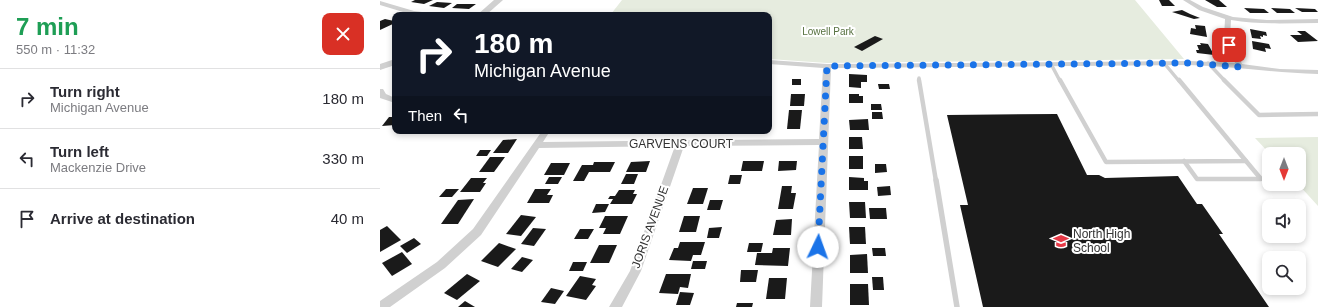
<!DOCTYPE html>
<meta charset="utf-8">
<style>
body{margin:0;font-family:Helvetica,sans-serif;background:#f2f2f3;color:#2b2b33;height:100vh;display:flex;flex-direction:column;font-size:15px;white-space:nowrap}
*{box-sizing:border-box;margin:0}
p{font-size:13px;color:#7c7c81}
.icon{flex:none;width:22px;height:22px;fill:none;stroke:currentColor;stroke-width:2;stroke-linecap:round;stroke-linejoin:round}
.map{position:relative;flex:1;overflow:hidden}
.panel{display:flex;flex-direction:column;background:#fff;width:380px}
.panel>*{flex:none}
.guide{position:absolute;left:12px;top:12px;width:380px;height:122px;border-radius:8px;box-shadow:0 2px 6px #0003;background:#111827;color:#fff;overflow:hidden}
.needle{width:26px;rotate:180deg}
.tools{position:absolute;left:882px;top:147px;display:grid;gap:8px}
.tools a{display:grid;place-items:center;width:44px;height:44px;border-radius:8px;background:#fff;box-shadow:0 2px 6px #0003;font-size:20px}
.pin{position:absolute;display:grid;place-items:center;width:34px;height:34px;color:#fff;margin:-17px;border-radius:8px;box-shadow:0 2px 6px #0006}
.me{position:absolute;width:44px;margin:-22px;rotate:3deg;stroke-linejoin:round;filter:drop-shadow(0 0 3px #0008)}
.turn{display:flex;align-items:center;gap:14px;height:84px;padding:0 16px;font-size:18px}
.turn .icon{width:52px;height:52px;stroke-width:2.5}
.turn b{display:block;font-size:28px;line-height:34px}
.then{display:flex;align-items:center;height:38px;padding:0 16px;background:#0003;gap:8px;font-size:15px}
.round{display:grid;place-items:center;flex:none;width:42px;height:42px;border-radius:8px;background:#f2f2f3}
.headline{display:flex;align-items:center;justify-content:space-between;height:68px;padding:0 16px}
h1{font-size:24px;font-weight:800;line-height:30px;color:#1e9e55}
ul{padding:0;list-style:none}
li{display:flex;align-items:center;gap:12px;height:60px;padding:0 16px;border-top:1px solid #e1e1e2}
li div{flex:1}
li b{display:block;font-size:15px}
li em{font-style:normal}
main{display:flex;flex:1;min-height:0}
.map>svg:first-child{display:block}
.green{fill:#e6ecdf}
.building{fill:#1a1a1a}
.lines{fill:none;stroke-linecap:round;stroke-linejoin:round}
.service-far2{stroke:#d0d0d0;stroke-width:3.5}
.service-far1{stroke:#d0d0d0;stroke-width:4.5}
.service{stroke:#d0d0d0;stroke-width:5.5}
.minor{fill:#d0d0d0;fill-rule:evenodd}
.tertiary{fill:#d0d0d0;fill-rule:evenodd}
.route{stroke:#1a73e8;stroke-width:7;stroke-dasharray:0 12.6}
.labels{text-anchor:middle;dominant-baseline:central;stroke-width:4;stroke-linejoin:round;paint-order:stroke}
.far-park-label{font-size:10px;fill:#56703f;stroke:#fff}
.street-label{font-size:12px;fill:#333;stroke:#fff}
.poi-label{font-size:12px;fill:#333;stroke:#fff;text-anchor:start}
</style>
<main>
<section class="panel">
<div class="headline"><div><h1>7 min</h1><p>550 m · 11:32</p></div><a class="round" style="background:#d93025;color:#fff"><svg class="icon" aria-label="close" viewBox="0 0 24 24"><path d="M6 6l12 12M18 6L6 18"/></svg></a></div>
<ul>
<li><svg class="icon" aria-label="right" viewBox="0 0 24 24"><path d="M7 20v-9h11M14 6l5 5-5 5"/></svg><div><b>Turn right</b><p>Michigan Avenue</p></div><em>180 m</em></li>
<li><svg class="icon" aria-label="left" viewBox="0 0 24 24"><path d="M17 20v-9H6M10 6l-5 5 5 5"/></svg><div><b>Turn left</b><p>Mackenzie Drive</p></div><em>330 m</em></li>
<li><svg class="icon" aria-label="arrive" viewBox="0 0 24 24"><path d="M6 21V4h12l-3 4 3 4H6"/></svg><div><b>Arrive at destination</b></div><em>40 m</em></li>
</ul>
</section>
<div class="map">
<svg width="938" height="307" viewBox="0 0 938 307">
<rect width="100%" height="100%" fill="#fff"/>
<g class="green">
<path d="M242,0h513l49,59 -357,4 -58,-4v-44l-158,-1z"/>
<path d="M938,137v69l-20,-22 1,-30h-29l-15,-16z"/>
</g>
<g class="building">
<path d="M35,0h18l-9,4 -13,-2z"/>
<path d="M779,0h10l6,6h-13z"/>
<path d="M825,0h14l8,7h-10z"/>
<path d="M57,2l15,1 -8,5 -15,-2z"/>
<path d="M77,4h19l-7,5 -17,-1z"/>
<path d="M864,8l20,1 5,4h-19z"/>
<path d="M891,8l19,1 5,4h-18z"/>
<path d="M915,8l20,1 3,3h-16z"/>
<path d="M802,10l8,4 10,4 -6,1 -22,-7z"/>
<path d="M5,19l9,2 -2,1 3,1 -15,7v-9z"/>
<path d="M815,25l10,1 2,11 -17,-3 1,-6 5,1z"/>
<path d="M870,29l16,3 1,4 -4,-1v2l-3,-1 1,3 -9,-1z"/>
<path d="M917,31h8l13,10 -20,1 -8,-7h12z"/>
<path d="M495,36l8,3 -21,12 -8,-4z"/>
<path d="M872,41l17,3 2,5 -6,-1 1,4 -13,-3z"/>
<path d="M820,43l8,1 6,11 -17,-2 -1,-3h3l-2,-5h4z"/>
<path d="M469,74l18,1v7h-6v6l-12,-1z"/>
<rect x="412" y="79" width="9" height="6"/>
<path d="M498,84h11l1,5h-11z"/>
<path d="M411,94h14l-1,12h-14z"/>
<path d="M469,94h10v2h4v7h-14z"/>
<path d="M491,104h10l1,6h-11z"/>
<path d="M409,110h13l-2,19h-13z"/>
<path d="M492,112h10l1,7h-11z"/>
<path d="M677,114l30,61h12l6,3 73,-2 19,28h5l21,30h-4l50,73h-286l-23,-102h8l-21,-90z"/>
<path d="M9,117h6v8l-13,1z"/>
<path d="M488,119l1,11h-19l-1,-10z"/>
<path d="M120,131h23l-2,3 -23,-1z"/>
<path d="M469,137h13l1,12h-14z"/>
<path d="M137,139l-9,14h-15l10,-13z"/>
<path d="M100,150h11l-4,6h-11z"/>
<rect x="469" y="156" width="14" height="13"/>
<path d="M110,157h15l-11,15h-15z"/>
<path d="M270,161l-4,11h-20l5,-10z"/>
<path d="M363,161h21l-2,10h-21z"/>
<path d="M399,161h18l-1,9 -18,1z"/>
<path d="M214,162h21l-5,10h-21l-5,9h-11l9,-16h11z"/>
<path d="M171,163h19l-6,12h-20z"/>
<path d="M495,164h11l1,8 -12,1z"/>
<path d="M246,174h12l-4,10h-13z"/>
<path d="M350,175h12l-2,9h-12z"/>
<path d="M169,177h13l-4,7h-13z"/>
<path d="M469,177l15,1v3h4v9h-19z"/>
<path d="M91,178h16l-4,5h3l-6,9h-20z"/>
<path d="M402,186h10l-1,7h5l-3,16h-15z"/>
<path d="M510,186l1,9 -13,1 -1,-9z"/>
<path d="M313,188h15l-5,16h-16z"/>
<path d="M66,189h13l-7,8h-13z"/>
<path d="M155,189h16l-4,6h6l-4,8h-22z"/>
<path d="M239,190h16l-2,4h4l-5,10h-22l3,-5h-5l2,-3h5z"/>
<path d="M94,199l-16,25h-17l17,-24z"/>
<path d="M330,200h13l-3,10h-13z"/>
<path d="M469,202h16l1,16h-16z"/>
<path d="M216,204h13l-4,8 -13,1z"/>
<path d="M489,208h17l1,11h-17z"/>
<path d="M141,215l15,2 -15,19 -15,-2z"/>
<path d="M225,216h23l-8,18h-17l3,-6h-7z"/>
<path d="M304,216h16l-4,16h-17z"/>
<path d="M412,219l-1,16h-18l3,-15z"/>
<path d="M7,226l14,14 -21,12v-22z"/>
<path d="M342,227l-3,11h-12l2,-10z"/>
<path d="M469,227h16l1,17h-16z"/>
<path d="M153,228l13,1 -12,17 -13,-2z"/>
<path d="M200,229h14l-6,10h-14z"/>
<path d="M34,238l7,6 -14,9 -7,-7z"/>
<path d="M300,242h25l-4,13h-8l-2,6 -22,-1 5,-12h4z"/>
<path d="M119,243l17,6 -18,18 -17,-6z"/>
<path d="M369,243h14l-2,9h-14z"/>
<path d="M219,245h18l-8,18h-19z"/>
<path d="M393,248h17l-2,18 -33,-1 2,-12h15z"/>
<path d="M492,248h13l1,8h-13z"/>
<path d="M22,252l10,12 -20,12 -10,-13z"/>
<path d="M487,254l1,19h-18v-18z"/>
<path d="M142,257l11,3 -11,12 -11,-3z"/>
<path d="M313,261h14l-2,8h-14z"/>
<path d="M193,262h14l-4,9h-14z"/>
<path d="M361,270h17l-2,12h-16z"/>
<path d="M87,274l13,7 -23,19 -13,-7z"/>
<path d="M286,274h25l-3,14 -8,-1 -2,7 -19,-1z"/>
<path d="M200,276l16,3 -4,6 4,1 -10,14 -20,-4z"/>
<path d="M492,277h11l1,13h-11z"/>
<path d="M389,278h18l-2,21h-19z"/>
<path d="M470,284h18l1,21h-19z"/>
<path d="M171,288l13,3 -9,13 -14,-2z"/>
<path d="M300,292l14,1 -4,12h-14z"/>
<path d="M85,301l10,6h-17z"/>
<path d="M357,303h16l-1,4h-16z"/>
</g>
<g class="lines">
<g class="service-far2">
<path d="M784,63l15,18"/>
<path d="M828,63l17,18"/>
<path d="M671,64l9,17"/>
<path d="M539,78v3"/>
</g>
<g class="service-far1">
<path d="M539,80l17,101"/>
<path d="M680,80l46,82 140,-1 -67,-81"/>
<path d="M844,80l35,35 59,-1"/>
<path d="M804,161l13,18h64l-15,-18"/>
</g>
<path class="service" d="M556,180l21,127"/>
<g class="minor">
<path d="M803,0h7l13,7 30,10 34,3 51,-1v4c-29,0 -58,2 -87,-3l-1,17 12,27 38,5 38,1v4c-44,-1 -86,-8 -129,-9l-358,3 -9,239h-12l9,-162 -135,1 -43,125 -19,36h-13l21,-36 45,-125 -136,2 -58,87 -36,33 -55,39h-10v-6l57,-39 36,-33 69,-98h8l-7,11 276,-3 4,-71 -54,-4v-4l58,4 362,-3 46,2 -11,-26 1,-18 -26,-9z"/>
<path d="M0,1l34,10 16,2 3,2h-20l-33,-10z"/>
<path d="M0,89h3l3,5 9,4v5l-15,-5z"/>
</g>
<g class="tertiary">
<path d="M114,0h9l-17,15h-9z"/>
<path d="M15,59v6l-15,5v-6z"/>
</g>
</g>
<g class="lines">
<path class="route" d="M438,247l9,-181 362,-3 51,4 -11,-22"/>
</g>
<defs>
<g id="school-bare" transform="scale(1.2)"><path d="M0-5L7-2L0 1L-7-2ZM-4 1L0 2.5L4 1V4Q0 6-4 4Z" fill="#e63946" stroke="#fff" stroke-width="2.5" paint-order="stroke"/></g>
</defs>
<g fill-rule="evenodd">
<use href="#school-bare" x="681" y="241"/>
</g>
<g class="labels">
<g class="far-park-label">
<text x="448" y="31">Lowell Park</text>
</g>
<g class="street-label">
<text x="301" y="144">GARVENS COURT</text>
<text transform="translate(270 227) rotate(-70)">JORIS AVENUE</text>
</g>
<g class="poi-label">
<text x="693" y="234">North High<tspan x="693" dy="14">School</tspan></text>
</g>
</g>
</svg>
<div class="tools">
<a><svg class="needle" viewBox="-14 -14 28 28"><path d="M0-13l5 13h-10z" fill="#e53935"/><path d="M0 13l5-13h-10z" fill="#7c7c81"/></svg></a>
<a><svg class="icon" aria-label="sound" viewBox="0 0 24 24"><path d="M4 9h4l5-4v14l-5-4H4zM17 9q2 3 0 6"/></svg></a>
<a><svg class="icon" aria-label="search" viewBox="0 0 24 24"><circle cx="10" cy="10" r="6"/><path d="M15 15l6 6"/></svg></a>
</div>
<div class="pin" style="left:849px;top:45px;background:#d93025"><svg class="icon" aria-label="arrive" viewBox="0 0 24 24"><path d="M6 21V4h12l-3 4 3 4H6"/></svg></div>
<svg class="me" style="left:438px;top:247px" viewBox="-20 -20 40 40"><circle r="19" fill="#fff"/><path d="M0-13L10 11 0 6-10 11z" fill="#1a73e8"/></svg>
<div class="guide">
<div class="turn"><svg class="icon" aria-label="right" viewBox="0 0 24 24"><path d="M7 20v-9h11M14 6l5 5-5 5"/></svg><div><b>180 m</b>Michigan Avenue</div></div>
<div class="then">Then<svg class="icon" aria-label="left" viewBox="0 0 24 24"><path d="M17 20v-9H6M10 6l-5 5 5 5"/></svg></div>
</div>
</div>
</main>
